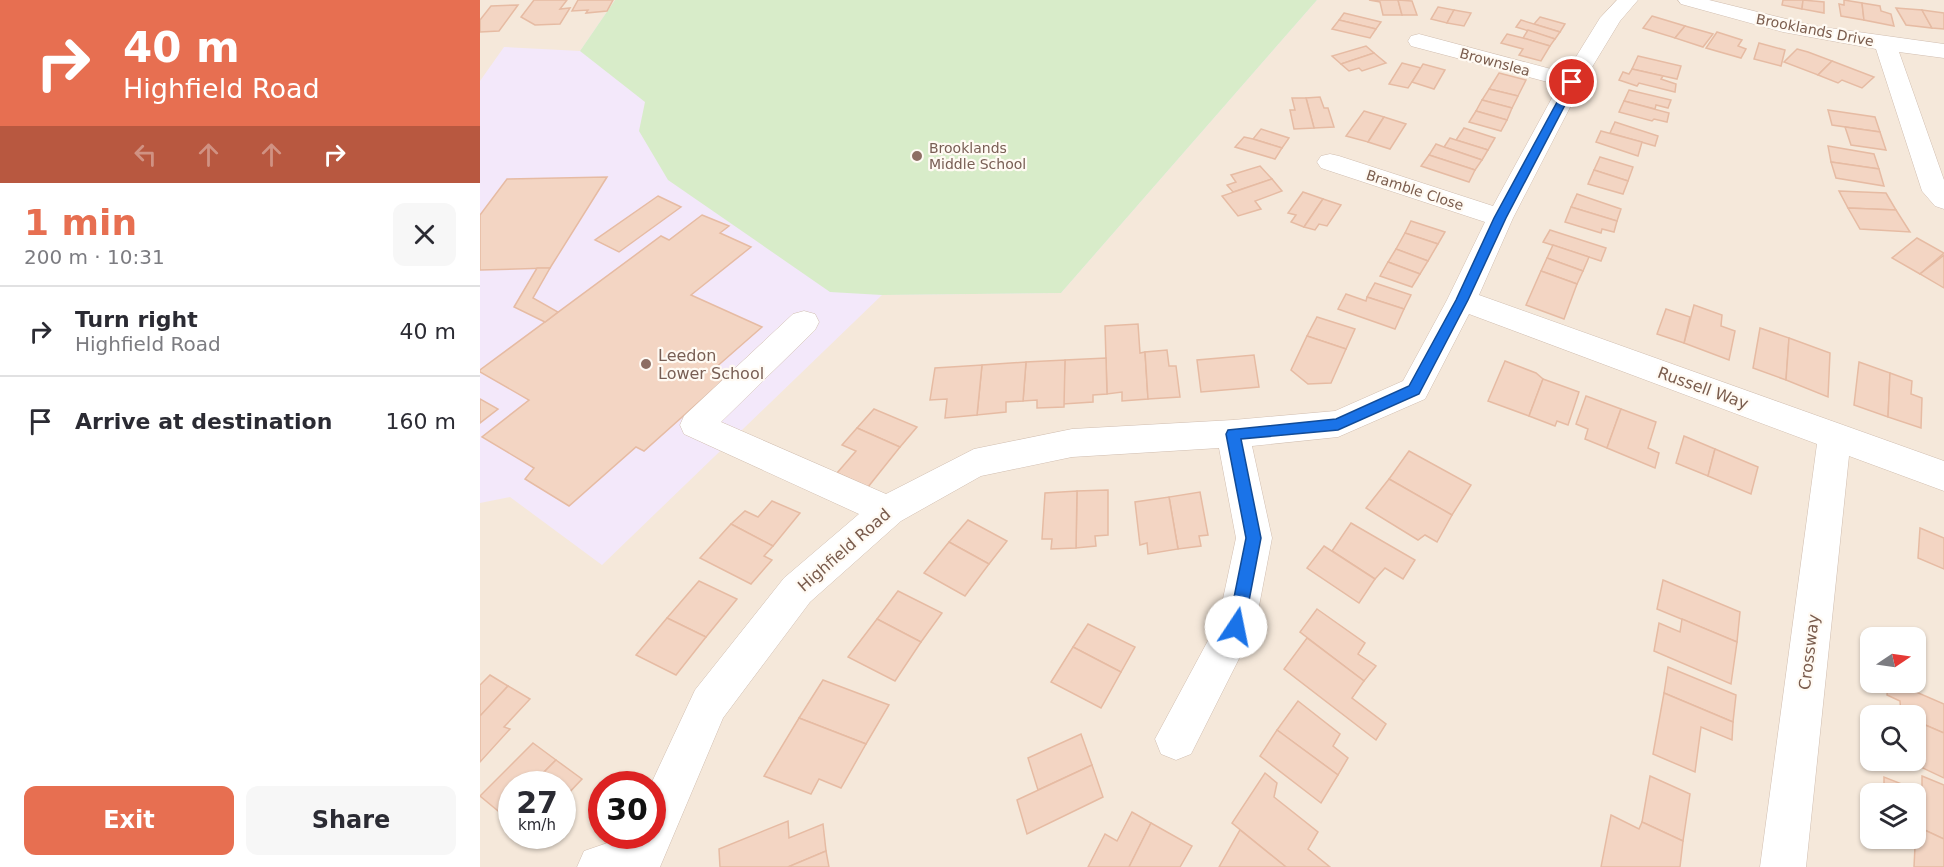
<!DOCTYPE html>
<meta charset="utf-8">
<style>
body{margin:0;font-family:"DejaVu Sans",sans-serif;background:#f7f7f7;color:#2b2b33;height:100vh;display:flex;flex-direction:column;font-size:22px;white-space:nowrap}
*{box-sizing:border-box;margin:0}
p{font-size:20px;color:#7c7c81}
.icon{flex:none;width:33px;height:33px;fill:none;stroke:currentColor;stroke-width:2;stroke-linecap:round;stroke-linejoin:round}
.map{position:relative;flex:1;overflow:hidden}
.panel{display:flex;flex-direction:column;background:#fff;width:480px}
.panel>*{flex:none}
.guide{background:#e76f51;color:#fff;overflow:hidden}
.needle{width:39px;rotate:77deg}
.fabs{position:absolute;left:1380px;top:627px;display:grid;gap:12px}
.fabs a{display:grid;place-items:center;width:66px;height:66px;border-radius:12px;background:#fff;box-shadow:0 2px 4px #0004;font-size:30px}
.speed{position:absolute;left:18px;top:771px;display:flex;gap:12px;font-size:30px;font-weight:700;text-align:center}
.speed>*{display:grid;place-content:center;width:78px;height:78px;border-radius:50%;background:#fff;box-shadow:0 2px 4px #0004;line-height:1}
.speed small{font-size:15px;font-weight:400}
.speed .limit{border:9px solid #d22;background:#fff;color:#111}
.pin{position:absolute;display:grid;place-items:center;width:51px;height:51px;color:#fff;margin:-26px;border:3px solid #fff;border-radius:50%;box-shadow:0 2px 6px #0007}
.me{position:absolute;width:66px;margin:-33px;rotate:11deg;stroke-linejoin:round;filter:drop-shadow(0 0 4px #0008)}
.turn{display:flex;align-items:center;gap:21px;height:126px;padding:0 24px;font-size:27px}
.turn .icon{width:78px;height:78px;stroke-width:2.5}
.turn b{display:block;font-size:42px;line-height:51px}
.lanes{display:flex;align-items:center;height:57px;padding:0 24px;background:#0003;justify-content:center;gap:30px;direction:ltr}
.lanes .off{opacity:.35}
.round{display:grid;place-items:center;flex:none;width:63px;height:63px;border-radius:12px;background:#f7f7f7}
.head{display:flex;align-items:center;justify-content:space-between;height:102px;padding:0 24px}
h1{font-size:36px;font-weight:800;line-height:45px;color:#e76f51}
.primary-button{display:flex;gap:12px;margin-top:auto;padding:12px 24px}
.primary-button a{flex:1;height:69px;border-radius:12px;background:#e76f51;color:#fff;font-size:24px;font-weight:800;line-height:69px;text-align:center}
.primary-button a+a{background:#f7f7f7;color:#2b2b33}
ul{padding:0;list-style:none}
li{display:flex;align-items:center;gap:18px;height:90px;padding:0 24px;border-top:2px solid #e1e1e2}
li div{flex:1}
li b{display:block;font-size:22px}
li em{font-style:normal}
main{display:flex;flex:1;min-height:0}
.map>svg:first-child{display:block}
.residential{fill:#f5e8da;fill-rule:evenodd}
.education{fill:#f3e8fa}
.green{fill:#d8ecc9}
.building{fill:#f3d5c3;stroke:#e6bba3;stroke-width:1.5}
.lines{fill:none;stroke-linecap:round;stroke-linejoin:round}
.minor-casing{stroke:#d1beb0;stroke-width:1}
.minor{fill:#fff;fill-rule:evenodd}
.route{fill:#1a73e8;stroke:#114b97;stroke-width:1.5}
.education-dot{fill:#8d6e63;stroke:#fffaf3;stroke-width:2}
.labels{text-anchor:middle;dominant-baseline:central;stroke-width:4.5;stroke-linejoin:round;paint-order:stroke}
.far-street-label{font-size:14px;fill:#7a5c4d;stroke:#fffaf3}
.far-education-label{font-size:14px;fill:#785e54;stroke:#fffaf3;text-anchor:start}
.education-label{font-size:16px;fill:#785e54;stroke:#fffaf3;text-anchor:start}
.street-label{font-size:16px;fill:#7a5c4d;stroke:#fffaf3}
</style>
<main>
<section class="panel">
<div class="guide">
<div class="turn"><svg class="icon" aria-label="right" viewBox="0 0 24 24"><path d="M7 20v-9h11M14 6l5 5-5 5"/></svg><div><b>40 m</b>Highfield Road</div></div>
<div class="lanes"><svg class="icon off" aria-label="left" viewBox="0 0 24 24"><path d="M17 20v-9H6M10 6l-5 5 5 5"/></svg><svg class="icon off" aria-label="ahead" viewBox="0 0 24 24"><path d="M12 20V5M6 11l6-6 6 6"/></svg><svg class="icon off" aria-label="ahead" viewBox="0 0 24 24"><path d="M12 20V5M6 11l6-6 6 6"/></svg><svg class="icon" aria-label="right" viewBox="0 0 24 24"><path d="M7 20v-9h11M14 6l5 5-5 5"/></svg></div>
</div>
<div class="head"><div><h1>1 min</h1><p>200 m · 10:31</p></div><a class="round"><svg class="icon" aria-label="close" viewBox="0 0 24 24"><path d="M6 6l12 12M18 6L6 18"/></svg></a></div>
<ul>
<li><svg class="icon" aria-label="right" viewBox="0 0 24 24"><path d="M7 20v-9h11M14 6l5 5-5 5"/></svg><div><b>Turn right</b><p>Highfield Road</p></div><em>40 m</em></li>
<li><svg class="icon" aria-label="arrive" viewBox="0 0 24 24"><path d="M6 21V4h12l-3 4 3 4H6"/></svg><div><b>Arrive at destination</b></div><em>160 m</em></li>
</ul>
<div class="primary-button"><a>Exit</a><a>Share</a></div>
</section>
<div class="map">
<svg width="1464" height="867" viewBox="0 0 1464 867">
<rect width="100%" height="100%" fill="#fdf6ec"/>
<path class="residential" d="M0,0h1464v867h-1464zM1390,638h46v44h-46zM1390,716h46v44h-46zM32,784h50v52h-50zM122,784h50v52h-50zM1390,794h46v44h-46z"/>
<path class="education" d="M135,0h702l-256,293 -179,2 -280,270 -92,-68 -30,6v-422l24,-34 76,4z"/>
<path class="green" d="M135,0h702l-256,293 -179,2 -52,-3 -162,-112 -29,-49 6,-29 -65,-51z"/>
<g class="building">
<path d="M54,0h33l-7,9 10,-1 -10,16 -25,1 -14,-8z"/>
<path d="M98,0h35l-6,11 -21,2 2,-3 -16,1z"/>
<path d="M889,0h29l4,15h-19l-3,-13z"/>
<path d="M918,0l14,1 5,14h-15z"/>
<path d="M1303,0h20l-1,9 -20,-4z"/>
<path d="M1323,0l21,2v11l-22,-4z"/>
<path d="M1364,0l18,3 2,17 -23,-4 -2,-12 5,1z"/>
<path d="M1382,3l18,3 1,5 10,3 3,12 -30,-6z"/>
<path d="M38,5l-19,26 -19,1v-12l11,-14z"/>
<path d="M958,7l16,3 -7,13 -16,-4z"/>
<path d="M1416,8l26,2 10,18 -26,-3z"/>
<path d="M974,10l17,3 -7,13 -17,-3z"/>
<path d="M1442,10l22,3v16l-12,-1z"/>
<path d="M864,13l37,9 -5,7 -37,-9z"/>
<path d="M1172,16l33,10 -10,12 -32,-10z"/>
<path d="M1060,17l25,7 -5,8 -26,-8z"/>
<path d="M859,20l37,9 -6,9 -38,-9z"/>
<path d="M1041,20l39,12 -5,7 -39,-12z"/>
<path d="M1205,26l28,8 -10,13 -28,-9z"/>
<path d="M1048,30l27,9 -5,7 -27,-8z"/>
<path d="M1237,32l25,8 -4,6 8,3 -5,9 -35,-10z"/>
<path d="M1027,34l16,4 27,8 -9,15 -22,-6 4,-6 -22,-6z"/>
<path d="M1279,43l26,7 -4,16 -27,-7z"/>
<path d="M886,46l8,7 -33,11 -9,-8z"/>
<path d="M1317,49l11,3 24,9 -14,14 -34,-13z"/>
<path d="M894,53l12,10 -24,8 -3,-3 -10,3 -8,-7z"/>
<path d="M1158,56l43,10 -4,13 -45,-10z"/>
<path d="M1352,61l42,16 -12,11 -20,-8 -4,3 -20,-8z"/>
<path d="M922,63l19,5 -13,20 -19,-4z"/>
<path d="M943,64l22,6 -11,19 -22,-7z"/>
<path d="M1152,69l31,7 -2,3 15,5 -1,8 -36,-9 -2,3 -18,-6 4,-8 6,2z"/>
<path d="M1019,73l27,7 -8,16 -29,-7z"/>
<path d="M1009,89l29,7 -6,12 -30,-8z"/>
<path d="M1149,90l42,10 -3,8 -12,-3 -1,4 -31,-8z"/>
<path d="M840,97l4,11h4l6,19 -20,1 -8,-30z"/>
<path d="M812,98h14l8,30 -20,1 -4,-19h5z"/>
<path d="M1002,100l30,8 -5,12 -31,-9z"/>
<path d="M1144,101l45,12 -2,9 -13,-3 -2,2 -33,-9z"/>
<path d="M1348,110l47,7 5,15 -48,-7z"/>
<path d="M884,111l20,6 -16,25 -22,-6z"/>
<path d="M996,111l31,9 -6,11 -32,-9z"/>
<path d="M904,117l22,7 -16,25 -22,-7z"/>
<path d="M1135,122l43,14 -3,10 -45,-13z"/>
<path d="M1365,127l35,5 6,18 -35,-5z"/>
<path d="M984,128l31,10 -7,12 -32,-10z"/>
<path d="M781,129l28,9 -7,10 -29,-9z"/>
<path d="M1121,131l41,11 -4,14 -42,-14z"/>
<path d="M764,137l9,2 29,9 -7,11 -40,-12z"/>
<path d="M970,138l6,2 32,10 -6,10 -38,-13z"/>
<path d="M956,144l8,3 38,13 -7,10 -46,-15z"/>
<path d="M1348,146l46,8 5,15 -48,-7z"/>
<path d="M949,155l46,15 -6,12 -48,-16z"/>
<path d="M1120,157l33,10 -5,14 -34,-11z"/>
<path d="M1351,162l48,7 5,17 -48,-8z"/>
<path d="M780,166l12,13 -39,13 -6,-7 9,-3 -5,-7z"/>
<path d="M1114,170l34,11 -5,13 -35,-10z"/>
<path d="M127,177l-57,91 -70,2v-55l27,-36z"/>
<path d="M792,179l10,12 -27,10 6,8 -23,7 -16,-20z"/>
<path d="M1359,191l47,2 10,17 -48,-2z"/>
<path d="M823,192l20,7 -19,28 -13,-5 5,-7 -8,-2z"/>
<path d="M1097,194l44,15 -4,12 -46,-14z"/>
<path d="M178,196l23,11 -62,45 -24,-12z"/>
<path d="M843,199l18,6 -14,21 -8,-2 -4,6 -11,-3z"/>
<path d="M1091,207l46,14 -3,11 -12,-3 -1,4 -36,-11z"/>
<path d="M1368,208l48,2 14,22 -50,-3z"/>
<path d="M222,215l27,11 -9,7 31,14 -60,48 71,32 -48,42 14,7 -84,75 -8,-4 -67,59 -44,-27 9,-11 -52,-31 47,-37 -49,-28v-2l181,-134 8,4z"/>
<path d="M931,221l34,11 -7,12 -33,-11z"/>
<path d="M1070,230l56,18 -5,13 -58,-19z"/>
<path d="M925,233l33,11 -10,17 -32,-12z"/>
<path d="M1437,238l27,15 -24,21 -28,-16z"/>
<path d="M1073,245l36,12 -6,14 -36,-13z"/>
<path d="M916,249l32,12 -8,13 -32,-12z"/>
<path d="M1464,255v33l-24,-14z"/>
<path d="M1067,258l36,13 -6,13 -36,-13z"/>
<path d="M908,262l32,12 -8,13 -32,-11z"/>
<path d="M57,268h13l-17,30 25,14 -13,10 -31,-15z"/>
<path d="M1061,271l36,13 -13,35 -38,-14z"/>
<path d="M895,283l36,12 -7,14 -37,-12z"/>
<path d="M866,294l20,7 1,-4 37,12 -9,20 -57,-20z"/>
<path d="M1214,305l28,10 -1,11 14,5 -6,29 -45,-17z"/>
<path d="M1186,309l24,8 -6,26 -27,-9z"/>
<path d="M837,317l38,12 -9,20 -39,-13z"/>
<path d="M658,324l2,29 5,-1 3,47 -26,2v-9l-15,2 -2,-68z"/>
<path d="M1280,328l29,10 -3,42 -33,-12z"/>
<path d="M827,336l39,13 -15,34 -23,1 -17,-14z"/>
<path d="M1309,338l41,15 -2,44 -42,-17z"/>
<path d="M687,350l2,16h7l4,31 -32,2 -3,-47z"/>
<path d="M774,355l5,32 -58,5 -4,-32z"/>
<path d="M626,358l1,36 -14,1v7l-30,2 2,-44z"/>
<path d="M585,360l-1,47 -27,1v-8l-14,1 3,-39z"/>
<path d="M1025,361l31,12 7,6 -14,37 -41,-15z"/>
<path d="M546,362l-3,39 -17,1v10l-29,3 5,-50z"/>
<path d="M1379,362l31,11 -2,44 -34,-12z"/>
<path d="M502,365l-5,50 -32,3 2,-19 -17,1 5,-32z"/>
<path d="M1410,373l22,8 -1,13 11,4 -1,30 -33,-11z"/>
<path d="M1063,379l36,13 -11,33 -11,-4 -2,5 -26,-10z"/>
<path d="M1106,396l35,13 -14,39 -22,-9 3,-10 -12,-5z"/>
<path d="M0,399l18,10 -18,14z"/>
<path d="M394,409l43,18 -17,20 -43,-19z"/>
<path d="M1141,409l35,13 -8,26 11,5 -4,15 -48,-20z"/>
<path d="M377,428l43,19 -32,40 -31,-14 19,-22 -14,-6z"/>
<path d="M1204,436l31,13 -7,27 -32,-13z"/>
<path d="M1235,449l43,18 -7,27 -43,-18z"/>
<path d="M929,451l62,34 -19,30 -63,-36z"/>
<path d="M909,479l63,36 -15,27 -12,-7 -7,5 -52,-32z"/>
<path d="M628,490v45l-13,1 1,10 -20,2 1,-57z"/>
<path d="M597,491l-1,57 -25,1 1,-10h-10l3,-46z"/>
<path d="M720,492l8,43 -9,1 2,10 -23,3 -9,-52z"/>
<path d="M689,497l9,52 -30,5 -1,-11 -7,2 -5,-43z"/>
<path d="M292,501l28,12 -27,33 -42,-22 14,-13 13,6z"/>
<path d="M488,520l39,21 -18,23 -40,-22z"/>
<path d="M871,523l64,37 -12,19 -18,-11 -10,11 -43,-28z"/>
<path d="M251,524l42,22 -9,10 8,4 -21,24 -51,-26z"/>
<path d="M1440,528l24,10v31l-26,-11z"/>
<path d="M469,542l40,22 -24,32 -41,-23z"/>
<path d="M844,546l51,33 -16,24 -52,-35z"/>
<path d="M1183,580l77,32 -3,30 -80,-33z"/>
<path d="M219,581l38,18 -31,38 -39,-19z"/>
<path d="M418,591l44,22 -21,29 -44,-23z"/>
<path d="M837,609l48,34 -7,11 18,12 -12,15 -64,-49z"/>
<path d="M187,618l39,19 -30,38 -40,-20z"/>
<path d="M397,619l44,23 -26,39 -47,-24z"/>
<path d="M1202,619l55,23 -6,42 -77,-33 5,-28 21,9z"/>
<path d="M608,624l47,23 -14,25 -48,-25z"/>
<path d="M827,638l57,43 -12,17 34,26 -10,16 -92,-71z"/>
<path d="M593,647l48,25 -20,36 -50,-26z"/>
<path d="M1188,667l68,28 -3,27 -69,-29z"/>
<path d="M10,675l18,11 -28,30v-31z"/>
<path d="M343,680l66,25 -23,39 -67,-26z"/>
<path d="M1408,682h5l51,22v29l-28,-12v-5l-15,-1 -1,-14 -13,-6z"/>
<path d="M28,686l22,13 -26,28 6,2 -30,33v-46z"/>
<path d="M1184,693l69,29 -1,18 -31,-13 -6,45 -42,-18z"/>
<path d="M818,701l42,33 -7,12 15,12 -10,17 -61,-45z"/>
<path d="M319,718l67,26 -25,44 -22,-9 -8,15 -47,-18z"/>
<path d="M1436,721l28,12v45l-38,-18h10z"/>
<path d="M797,730l61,45 -17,28 -61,-47z"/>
<path d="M601,734l11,31 -54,25 -10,-32z"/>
<path d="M53,743l23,17 -24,24h-20v22l-9,9 -23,-19z"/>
<path d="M76,760l26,19 -20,21v-16h-30z"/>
<path d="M612,765l11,32 -76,37 -10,-34z"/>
<path d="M785,773l12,10 -3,14 44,35 -10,17 22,18h-44l-54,-44z"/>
<path d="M1170,776l40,18 -7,47 -41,-19z"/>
<path d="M1442,776l22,9v54l-28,-13v-32h-32v-17l38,15z"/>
<path d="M652,812l19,11 -22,44h-41l17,-33 12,7z"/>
<path d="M1131,815l28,14 3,-7 41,19 -3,26h-79z"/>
<path d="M308,821l1,17 34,-14 3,27 -38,16h-68l-1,-18z"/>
<path d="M671,823l41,23 -12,21h-51z"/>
<path d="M1436,826l28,13v28h-30z"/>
<path d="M760,830l46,37h-67z"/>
<path d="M346,851l3,16h-41z"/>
</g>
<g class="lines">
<g class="minor-casing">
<g id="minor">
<path d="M1137,0h21l-18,21 -37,61 -70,136 -34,77 465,166v30l-95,-35 -43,411h-46l57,-423 -348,-130 -44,85 -87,38 -86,9 20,92 -17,89 -64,127 -15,6 -15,-6 -6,-15 63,-117 18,-84 -17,-90 -147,9 -91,19 -80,45 -91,81 -87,116 -63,149h-83l7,-16 44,-15h24l-1,-52 44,-94 89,-112 75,-64 -175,-80 -4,-9 4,-9 109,-102 11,-3 11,3 4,8 -4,8 -94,92 165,72 88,-45 98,-20 161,-9 102,-9 68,-30 44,-81 38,-78 -164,-54 -4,-6 4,-6 9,-2 9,2 154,50 66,-121 -148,-39 -3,-5 3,-5 8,-2 147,39 34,-55z"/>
<path d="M1198,0h31l106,26 129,18v14l-45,-6 45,128v29l-9,-3 -13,-15 -46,-142 -93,-17 -102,-28z"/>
</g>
</g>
<use href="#minor" class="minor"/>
</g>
<path class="route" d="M1089,80l8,2 -71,136 -38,82 -49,94 -81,36 -97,9 20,99 -17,89 -2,5 -6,2 -5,-2 -3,-5 18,-89 -20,-104 2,-4 108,-11 73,-33 47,-86 38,-82z"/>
<g class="education-dot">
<circle cx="437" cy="156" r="6"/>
<circle cx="166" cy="364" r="6"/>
</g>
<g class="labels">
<g class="far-street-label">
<text transform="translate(1335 30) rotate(11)">Brooklands Drive</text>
<text transform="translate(1015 62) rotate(15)">Brownslea</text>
<text transform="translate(935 190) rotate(18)">Bramble Close</text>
</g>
<g class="far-education-label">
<text x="449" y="148">Brooklands<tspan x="449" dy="16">Middle School</tspan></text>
</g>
<g class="education-label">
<text x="178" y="355">Leedon<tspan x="178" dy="18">Lower School</tspan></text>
</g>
<g class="street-label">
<text transform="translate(1223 388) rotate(20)">Russell Way</text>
<text transform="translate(364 550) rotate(-41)">Highfield Road</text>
<text transform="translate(1329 652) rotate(-83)">Crossway</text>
</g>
</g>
</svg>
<div class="fabs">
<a><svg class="needle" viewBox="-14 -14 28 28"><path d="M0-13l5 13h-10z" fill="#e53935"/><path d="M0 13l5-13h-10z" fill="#7c7c81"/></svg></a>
<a><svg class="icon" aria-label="search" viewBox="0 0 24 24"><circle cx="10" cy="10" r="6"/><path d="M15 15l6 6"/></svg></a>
<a><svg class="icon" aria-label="layers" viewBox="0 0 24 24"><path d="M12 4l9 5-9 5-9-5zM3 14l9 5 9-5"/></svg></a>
</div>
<div class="speed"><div>27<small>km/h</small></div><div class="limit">30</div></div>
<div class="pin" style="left:1092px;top:82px;background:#d93025"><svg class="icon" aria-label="arrive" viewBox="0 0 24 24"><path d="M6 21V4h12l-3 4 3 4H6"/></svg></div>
<svg class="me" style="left:756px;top:627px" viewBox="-20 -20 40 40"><circle r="19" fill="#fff"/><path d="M0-13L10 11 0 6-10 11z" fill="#1a73e8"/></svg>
</div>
</main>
